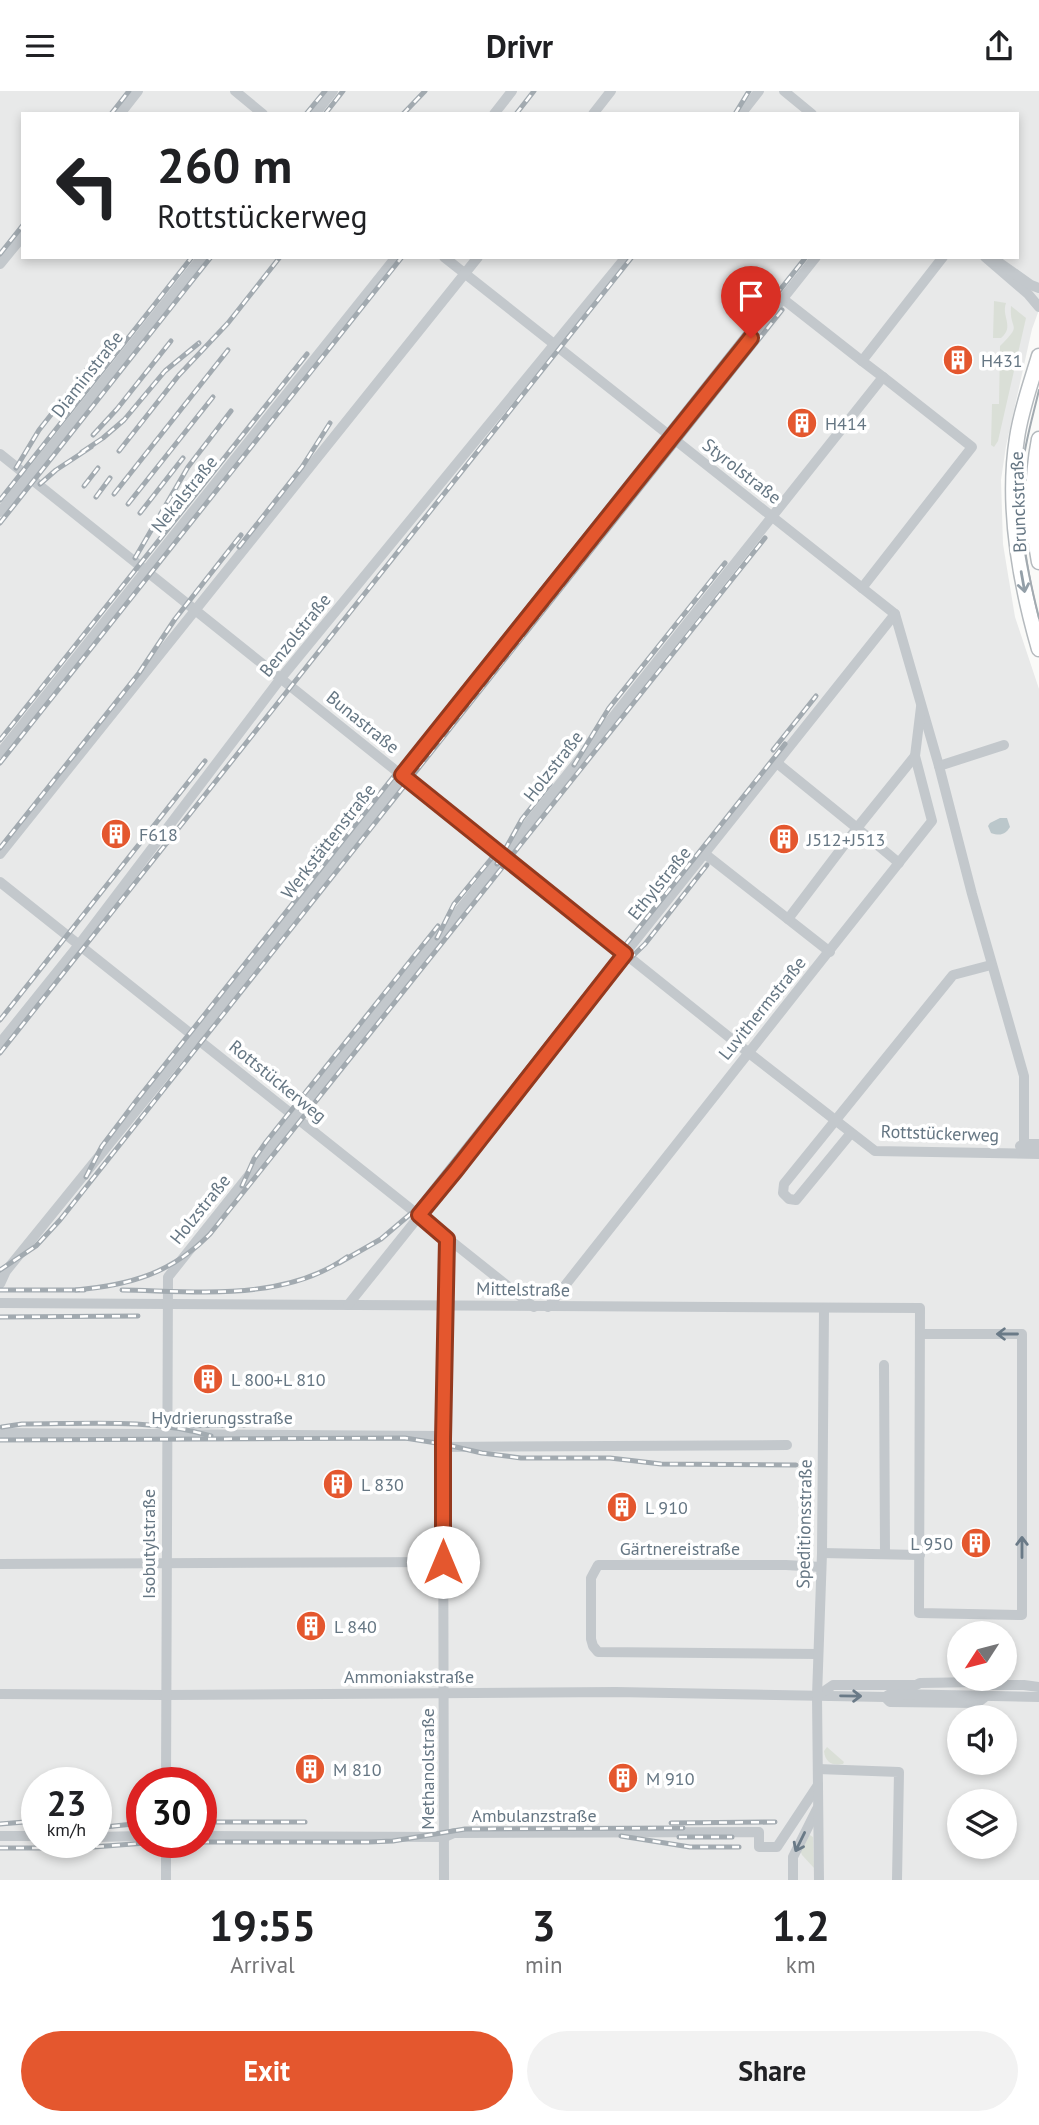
<!DOCTYPE html>
<meta charset="utf-8">
<style>
body{margin:0;font-family:"PT Sans",sans-serif;background:#f2f2f2;color:#202124;height:100vh;display:flex;flex-direction:column;font-size:26px;white-space:nowrap}
*{box-sizing:border-box;margin:0}
p{font-size:23px;color:#757577}
.icon{flex:none;width:38px;height:38px;fill:none;stroke:currentColor;stroke-width:2;stroke-linecap:round;stroke-linejoin:round}
.map{position:relative;height:1789px;overflow:hidden}
.details{display:flex;flex-direction:column;background:#fff;flex:1}
.details>*{flex:none}
.guide{position:absolute;left:21px;top:21px;width:998px;height:147px;border-radius:0px;box-shadow:0 4px 10px #0003;background:#fff;color:#202124;overflow:hidden}
.needle{width:46px;rotate:234deg}
.controls{position:absolute;left:947px;top:1530px;display:grid;gap:14px}
.controls a{display:grid;place-items:center;width:70px;height:70px;border-radius:50%;background:#fff;box-shadow:0 4px 10px #0003;font-size:35px}
.speed{position:absolute;left:21px;top:1676px;display:flex;gap:14px;font-size:35px;font-weight:700;text-align:center}
.speed>*{display:grid;place-content:center;width:91px;height:91px;border-radius:50%;background:#fff;box-shadow:0 4px 10px #0003;line-height:1}
.speed small{font-size:18px;font-weight:400}
.speed .limit{border:10px solid #d22;background:#fff;color:#111}
.pin{position:absolute;display:grid;place-items:center;width:60px;height:60px;color:#fff;margin:-72px -30px;border-radius:50% 50% 50% 0;rotate:-45deg;box-shadow:0 0 7px #0007}
.pin .icon{rotate:45deg}
.me{position:absolute;width:77px;margin:-38px;rotate:0deg;stroke-linejoin:round;filter:drop-shadow(0 0 5px #0008)}
.turn{display:flex;align-items:center;gap:24px;height:147px;padding:0 21px;font-size:32px}
.turn .icon{width:91px;height:91px;stroke-width:2.5}
.turn b{display:block;font-size:49px;line-height:60px}
.eta{display:flex;justify-content:space-evenly;align-items:center;height:119px;text-align:center}
.eta b{font-size:42px;font-weight:800;line-height:49px}
.action{display:flex;gap:14px;margin-top:auto;padding:14px 21px}
.action a{flex:1;height:80px;border-radius:42px;background:#e4572e;color:#fff;font-size:28px;font-weight:800;line-height:80px;text-align:center}
.action a+a{background:#f2f2f2;color:#202124}
header{display:flex;justify-content:space-between;align-items:center;height:91px;padding:0 21px;background:#fff;font-size:32px;font-weight:800}
.map>svg:first-child{display:block}
.built{fill:#e8e9e9;fill-rule:evenodd}
.green{fill:#dadfd7}
.water{fill:#bbc7cb}
.lines{fill:none;stroke-linecap:round;stroke-linejoin:round}
.major-casing{stroke:#b5babe;stroke-width:17}
.minor{stroke:#c3c8cc;stroke-width:10}
.major{stroke:#fff;stroke-width:14}
.tram{stroke:#a2aab0;stroke-width:2}
.rail-casing{stroke:#a2aab0;stroke-width:5}
.rail{stroke:#fff;stroke-width:2.5;stroke-dasharray:8;stroke-linecap:butt}
.oneway{stroke:#939fa8}
.oneway2{stroke:#6a7a87}
.route-casing{stroke:#94391e;stroke-width:18}
.route{stroke:#e4572e;stroke-width:12}
.labels{text-anchor:middle;dominant-baseline:central;stroke-width:7;stroke-linejoin:round;paint-order:stroke}
.poi-label{font-size:18px;fill:#657683;stroke:#fff;text-anchor:start}
.street-label{font-size:18px;fill:#657683;stroke:#fff}
</style>
<header><svg class="icon" aria-label="menu" viewBox="0 0 24 24"><path d="M4 6h16M4 12h16M4 18h16"/></svg>Drivr<svg class="icon" aria-label="share" viewBox="0 0 24 24"><path d="M12 15V3M7 8l5-5 5 5M5 13v7h14v-7"/></svg></header>
<div class="map">
<svg width="1039" height="1789" viewBox="0 0 1039 1789">
<rect width="100%" height="100%" fill="#fafaf8"/>
<path class="built" d="M0,0h1039v219l-7,19 -26,117 -5,34 2,64 12,73 24,72v1191h-1039zM23,23h994v143h-994zM959,1542h45v45h-45zM959,1626h45v45h-45zM37,1692h59v60h-59zM142,1692h59v60h-59zM959,1710h45v45h-45z"/>
<g class="green">
<path d="M994,210l12,2c-5,13 9,24 -5,35h-8z"/>
<path d="M1011,215l15,12 -28,123 -4,6 -3,-2 1,-41h7l1,-58c24,-24 9,-14 11,-40z"/>
<path d="M827,1656l17,15 -1,2c-11,2 -18,-2 -19,-13z"/>
<path d="M808,1743l5,3 1,31 -12,-13 -2,-5z"/>
</g>
<path class="water" d="M1000,727h7l3,9c-5,8 -10,9 -19,6l-3,-7 2,-3z"/>
<g class="lines">
<g class="major-casing">
<g id="major">
<path d="M1039,265c-8,27 -18,54 -22,82 -11,69 3,145 22,211"/>
<path d="M1039,348c-8,42 -8,81 0,123"/>
</g>
</g>
<g class="minor">
<path d="M235,0l28,23"/>
<path d="M784,0l28,23"/>
<path d="M120,23l18,-23"/>
<path d="M315,23l18,-23"/>
<path d="M494,23l18,-23"/>
<path d="M593,23l18,-23"/>
<path d="M741,23l18,-23"/>
<path d="M444,166l451,357 44,152"/>
<path d="M985,166l43,37 11,13"/>
<path d="M997,170l34,24 8,3"/>
<path d="M0,173l23,-28"/>
<path d="M783,208l79,62"/>
<path d="M0,363l749,599 126,98 164,3"/>
<path d="M0,421l202,-255"/>
<path d="M862,497l110,-141 -89,-70"/>
<path d="M1004,654l-65,21 33,128 52,182v77"/>
<path d="M0,662l396,-496"/>
<path d="M777,672l80,65 58,-72"/>
<path d="M0,763l478,-597"/>
<path d="M705,763l125,98"/>
<path d="M0,791l534,425"/>
<path d="M788,828l69,-91 42,35"/>
<path d="M0,952l78,-97 203,-268 345,-421"/>
<path d="M851,1042l-55,67 -7,-1 -6,-6 1,-9 169,-209 38,-10"/>
<path d="M1020,1055l4,-2h15"/>
<path d="M0,1193l6,-13 189,-233 621,-781"/>
<path d="M0,1212l920,5 -1,305 103,2v-281h-102"/>
<path d="M348,1214l108,-135 108,-140 331,-416"/>
<path d="M548,1216c127,-163 256,-324 384,-486l-17,-65 6,-49"/>
<path d="M884,1274l1,189"/>
<path d="M0,1342l443,3"/>
<path d="M443,1356l344,-2"/>
<path d="M822,1462l98,2"/>
<path d="M0,1473l443,-2"/>
<path d="M818,1563l-220,-2 -5,-6 -2,-7v-61l7,-13h188l35,2"/>
<path d="M0,1603l165,1 451,-3 269,5 5,5 87,1 8,-6"/>
<path d="M817,1605l16,-11h83l4,-2 60,-1 5,3h39l15,2"/>
<path d="M885,1606l5,-3 149,3"/>
<path d="M818,1678l81,3 -2,108"/>
<path d="M166,1692l2,-506 715,-900 -21,-16 81,-104"/>
<path d="M0,1745h37"/>
<path d="M201,1745l244,1 9,-4 305,-1v15h18l41,-62"/>
<path d="M96,1746l46,-1"/>
<path d="M166,1789v-37"/>
<path d="M444,1789l-1,-436 4,-205"/>
<path d="M793,1789v-23l24,-48"/>
<path d="M819,1789l-2,-184 5,-143 2,-244"/>
</g>
<use href="#major" class="major"/>
<path class="tram" d="M1039,299c-6,26 -14,52 -17,79 -6,49 5,101 17,149"/>
<g class="rail-casing">
<g id="rail">
<path d="M111,23l18,-23"/>
<path d="M306,23l19,-23"/>
<path d="M325,23l18,-23"/>
<path d="M403,23l22,-23"/>
<path d="M516,23l18,-23"/>
<path d="M735,23l14,-23"/>
<path d="M0,163l23,-29"/>
<path d="M93,344l24,-26 54,-68"/>
<path d="M119,360l60,-76 49,-52 52,-66"/>
<path d="M82,361l21,-14 21,-18 41,-49 34,-28"/>
<path d="M16,377l23,-38 48,-61 33,-32"/>
<path d="M40,393l16,-14 35,-23"/>
<path d="M84,395l14,-18"/>
<path d="M114,403l114,-144"/>
<path d="M96,406l14,-19"/>
<path d="M0,409l192,-243"/>
<path d="M128,413l85,-107"/>
<path d="M140,422l43,-55"/>
<path d="M0,432l211,-266"/>
<path d="M239,456l63,-80 28,-44"/>
<path d="M135,467l53,-91 43,-56"/>
<path d="M0,649l307,-386"/>
<path d="M773,659l43,-54"/>
<path d="M0,672l402,-506"/>
<path d="M574,674l35,-57 116,-145"/>
<path d="M0,757l139,-175 36,-54 66,-84"/>
<path d="M497,773l25,-45 28,-35"/>
<path d="M437,847l17,-34 37,-45"/>
<path d="M606,891l39,-38 62,-79"/>
<path d="M0,929l205,-259"/>
<path d="M0,962l632,-796"/>
<path d="M86,1086l16,-31 34,-45 670,-844"/>
<path d="M242,1095l12,-27 12,-17 172,-216"/>
<path d="M339,1172l42,-24 33,-28 371,-467"/>
<path d="M0,1179l36,-24 24,-26 722,-910"/>
<path d="M0,1199h84"/>
<path d="M76,1199c53,-5 95,-16 134,-56l555,-696"/>
<path d="M122,1199c74,1 162,12 225,-33"/>
<path d="M0,1226l138,-1"/>
<path d="M192,1335l57,-1"/>
<path d="M2,1336l20,-3c63,0 129,-6 189,12"/>
<path d="M0,1349l405,-2 38,6 39,9 39,5h89l51,6 135,1"/>
<path d="M201,1731h104"/>
<path d="M671,1732l104,-1"/>
<path d="M0,1733l37,-3"/>
<path d="M96,1737l46,-5"/>
<path d="M621,1745l69,11h49"/>
<path d="M679,1746h53"/>
<path d="M201,1751h168l24,-1 72,-12 218,-1"/>
<path d="M0,1757h80l66,-5"/>
</g>
</g>
<use href="#rail" class="rail"/>
</g>
<defs><path id="oneway-shaft" d="M-6 0H5M1.5-3L5.5 0L1.5 3" fill="none" stroke-width="1.6" stroke-linecap="round" stroke-linejoin="round" transform="scale(1.75)"/></defs>
<use class="oneway" href="#oneway-shaft" transform="translate(1023 491) rotate(80)"/>
<g class="oneway2">
<use href="#oneway-shaft" transform="translate(1007 1243) rotate(-180)"/>
<use href="#oneway-shaft" transform="translate(1022 1456) rotate(-90)"/>
<use href="#oneway-shaft" transform="translate(851 1605) rotate(1)"/>
<use href="#oneway-shaft" transform="translate(800 1751) rotate(116)"/>
</g>
<g class="lines">
<g class="route-casing">
<path id="route" d="M443,1471v-123l4,-200 -28,-24 37,-45 169,-216 -223,-179 349,-437"/>
</g>
<use href="#route" class="route"/>
</g>
<defs>
<g id="building-disc" transform="scale(1.575)"><circle r="9.5" fill="#e4572e" stroke="#fff"/><path d="M-4-6H4V6H1V3H-1V6H-4ZM-2.5-4.3h1.7v1.8h-1.7ZM.8-4.3h1.7v1.8H.8ZM-2.5-1h1.7V.8h-1.7ZM.8-1h1.7V.8H.8Z" fill="#fff"/></g>
</defs>
<g fill-rule="evenodd">
<use href="#building-disc" x="958" y="269"/>
<use href="#building-disc" x="802" y="332"/>
<use href="#building-disc" x="116" y="743"/>
<use href="#building-disc" x="784" y="748"/>
<use href="#building-disc" x="208" y="1288"/>
<use href="#building-disc" x="338" y="1393"/>
<use href="#building-disc" x="622" y="1416"/>
<use href="#building-disc" x="976" y="1452"/>
<use href="#building-disc" x="311" y="1535"/>
<use href="#building-disc" x="310" y="1678"/>
<use href="#building-disc" x="623" y="1687"/>
</g>
<g class="labels">
<g class="poi-label">
<text x="981" y="269">H431</text>
<text x="825" y="332">H414</text>
<text x="139" y="743">F618</text>
<text x="807" y="748">J512+J513</text>
<text x="231" y="1288">L 800+L 810</text>
<text x="361" y="1393">L 830</text>
<text x="645" y="1416">L 910</text>
<text x="953" y="1452" text-anchor="end">L 950</text>
<text x="334" y="1535">L 840</text>
<text x="333" y="1678">M 810</text>
<text x="646" y="1687">M 910</text>
</g>
<g class="street-label">
<text transform="translate(87 283) rotate(-52)">Diaminstraße</text>
<text transform="translate(742 380) rotate(38)">Styrolstraße</text>
<text transform="translate(184 403) rotate(-51)">Nekalstraße</text>
<text transform="translate(1018 411) rotate(-92)">Brunckstraße</text>
<text transform="translate(295 544) rotate(-51)">Benzolstraße</text>
<text transform="translate(363 631) rotate(39)">Bunastraße</text>
<text transform="translate(553 675) rotate(-52)">Holzstraße</text>
<text transform="translate(328 750) rotate(-52)">Werkstättenstraße</text>
<text transform="translate(659 792) rotate(-51)">Ethylstraße</text>
<text transform="translate(762 917) rotate(-51)">Luvithermstraße</text>
<text transform="translate(278 990) rotate(39)">Rottstückerweg</text>
<text transform="translate(940 1042) rotate(2)">Rottstückerweg</text>
<text transform="translate(200 1118) rotate(-51)">Holzstraße</text>
<text transform="translate(523 1198) rotate(1)">Mittelstraße</text>
<text x="222" y="1326">Hydrierungsstraße</text>
<text transform="translate(804 1433) rotate(-89)">Speditionsstraße</text>
<text transform="translate(148 1453) rotate(-90)">Isobutylstraße</text>
<text x="680" y="1457">Gärtnereistraße</text>
<text x="409" y="1585">Ammoniakstraße</text>
<text transform="translate(427 1678) rotate(-90)">Methanolstraße</text>
<text x="534" y="1724">Ambulanzstraße</text>
</g>
</g>
</svg>
<div class="controls">
<a><svg class="needle" viewBox="-14 -14 28 28"><path d="M0-13l5 13h-10z" fill="#e53935"/><path d="M0 13l5-13h-10z" fill="#757577"/></svg></a>
<a><svg class="icon" aria-label="sound" viewBox="0 0 24 24"><path d="M4 9h4l5-4v14l-5-4H4zM17 9q2 3 0 6"/></svg></a>
<a><svg class="icon" aria-label="layers" viewBox="0 0 24 24"><path d="M12 4l9 5-9 5-9-5zM3 14l9 5 9-5"/></svg></a>
</div>
<div class="speed"><div>23<small>km/h</small></div><div class="limit">30</div></div>
<div class="pin" style="left:751px;top:247px;background:#d93025"><svg class="icon" aria-label="arrive" viewBox="0 0 24 24"><path d="M6 21V4h12l-3 4 3 4H6"/></svg></div>
<svg class="me" style="left:443px;top:1471px" viewBox="-20 -20 40 40"><circle r="19" fill="#fff"/><path d="M0-13L10 11 0 6-10 11z" fill="#e4572e"/></svg>
<div class="guide">
<div class="turn"><svg class="icon" aria-label="left" viewBox="0 0 24 24"><path d="M17 20v-9H6M10 6l-5 5 5 5"/></svg><div><b>260 m</b>Rottstückerweg</div></div>
</div>
</div>
<section class="details">
<div class="eta">
<div><b>19:55</b><p>Arrival</p></div>
<div><b>3</b><p>min</p></div>
<div><b>1.2</b><p>km</p></div>
</div>
<div class="action"><a>Exit</a><a>Share</a></div>
</section>
